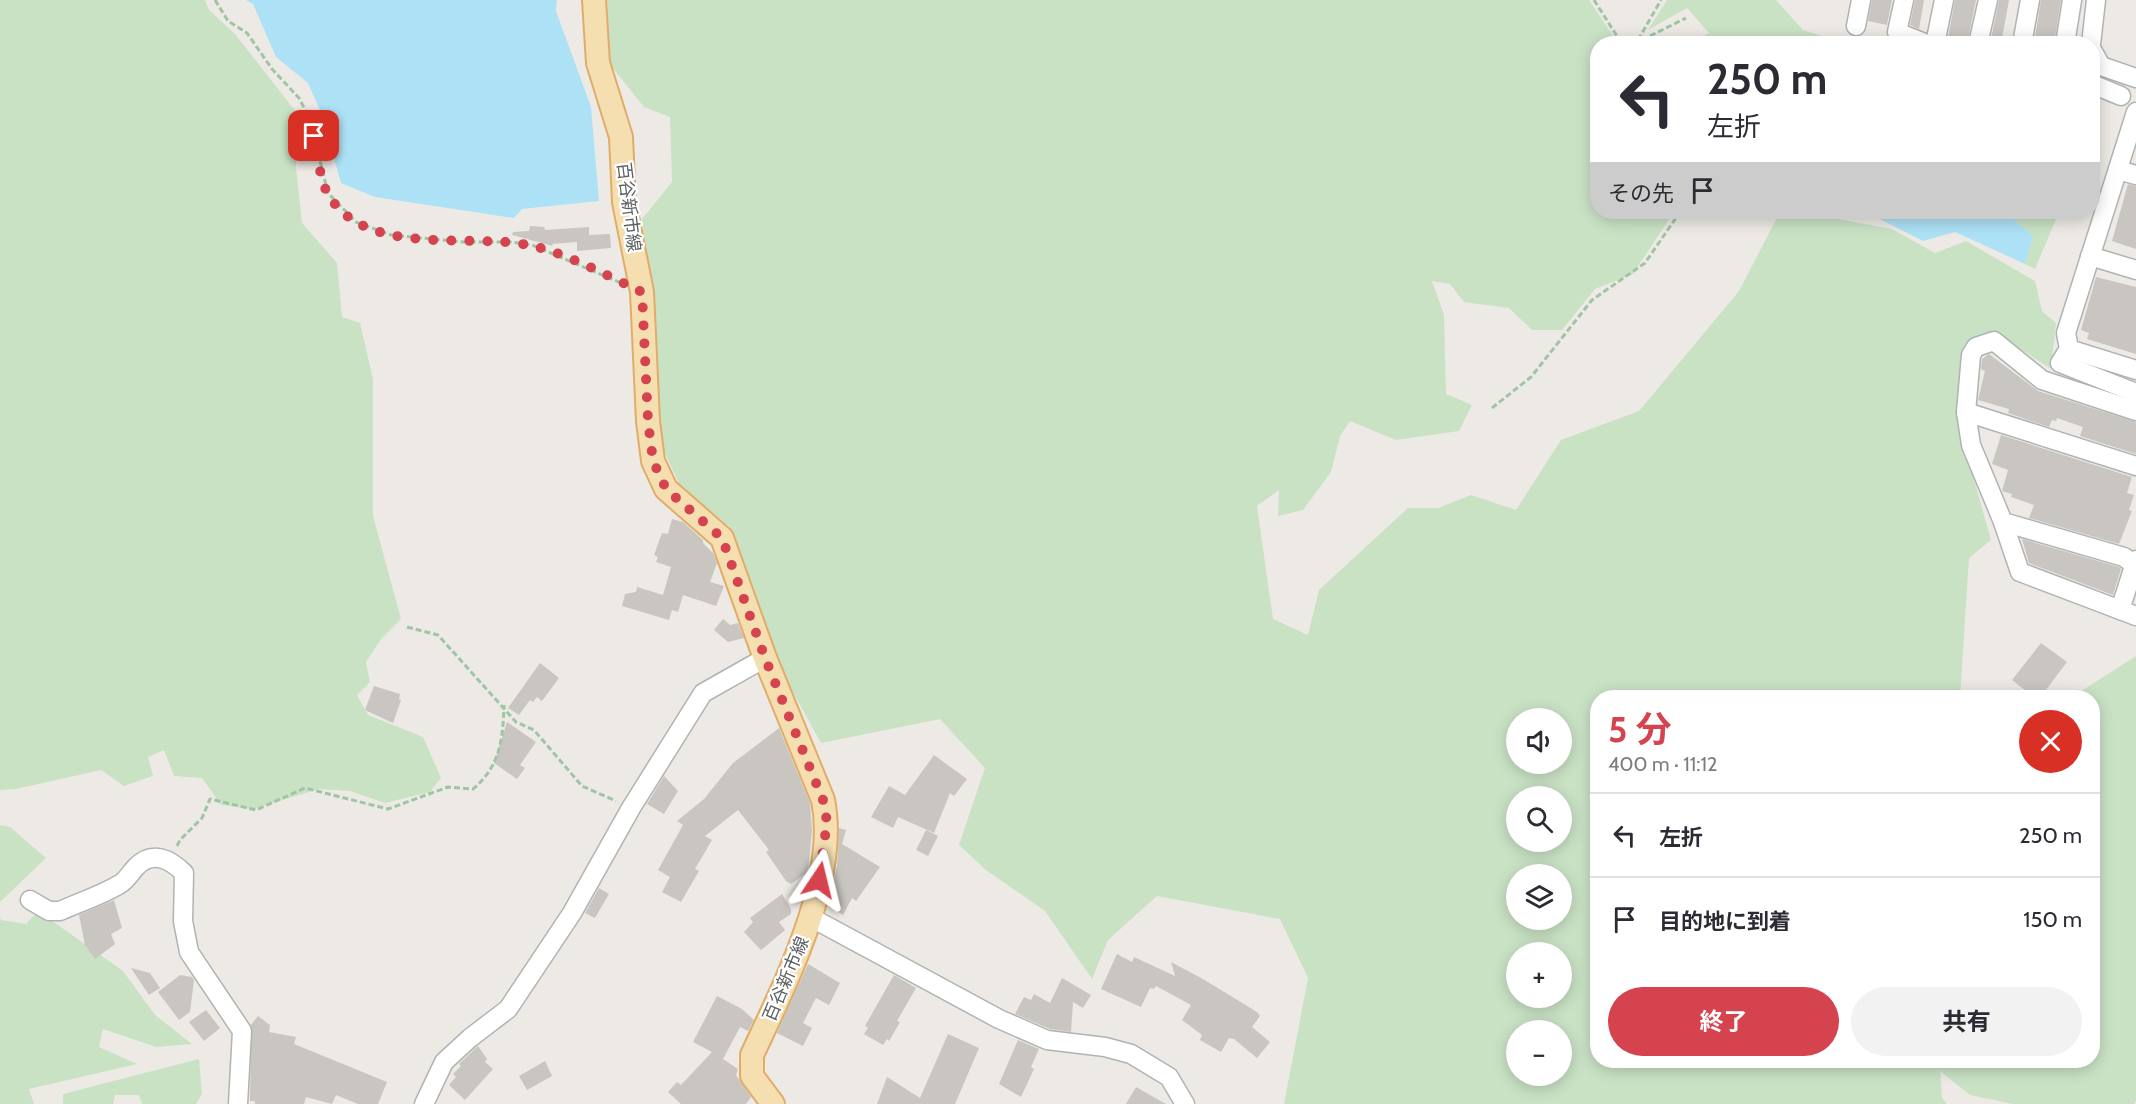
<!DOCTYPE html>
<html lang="ja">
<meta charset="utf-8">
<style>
body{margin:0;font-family:Cabin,"Noto Sans JP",sans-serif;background:#f2f2f3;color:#2b2b33;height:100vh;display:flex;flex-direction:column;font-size:22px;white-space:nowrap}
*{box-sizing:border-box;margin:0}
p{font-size:20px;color:#7c7c81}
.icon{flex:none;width:33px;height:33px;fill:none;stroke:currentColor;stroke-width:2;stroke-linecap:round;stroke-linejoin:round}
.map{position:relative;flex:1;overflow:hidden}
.side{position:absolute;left:1590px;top:690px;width:510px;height:378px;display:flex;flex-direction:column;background:#fff;border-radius:24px;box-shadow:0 3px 15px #0003}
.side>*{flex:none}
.banner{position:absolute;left:1590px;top:36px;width:510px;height:183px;border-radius:24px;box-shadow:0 3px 15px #0003;background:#fff;color:#2b2b33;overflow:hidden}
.buttons{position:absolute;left:1506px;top:708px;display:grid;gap:12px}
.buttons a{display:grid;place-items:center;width:66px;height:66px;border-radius:50%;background:#fff;box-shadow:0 3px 15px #0003;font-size:30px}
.pin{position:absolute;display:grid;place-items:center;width:51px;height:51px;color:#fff;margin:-26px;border-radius:12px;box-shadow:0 3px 9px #0006}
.me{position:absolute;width:66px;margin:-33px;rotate:10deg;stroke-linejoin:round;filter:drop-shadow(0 0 4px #0008)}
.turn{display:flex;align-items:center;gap:21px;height:126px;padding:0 18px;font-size:27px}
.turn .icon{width:78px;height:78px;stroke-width:2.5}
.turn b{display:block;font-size:42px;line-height:51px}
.then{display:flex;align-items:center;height:57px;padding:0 18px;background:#0003;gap:12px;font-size:22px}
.round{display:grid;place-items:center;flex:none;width:63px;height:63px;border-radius:32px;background:#f2f2f3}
.summary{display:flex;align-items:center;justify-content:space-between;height:102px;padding:0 18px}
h1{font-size:36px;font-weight:700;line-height:45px;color:#d5434f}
.button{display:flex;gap:12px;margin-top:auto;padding:12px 18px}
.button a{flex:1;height:69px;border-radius:36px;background:#d5434f;color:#fff;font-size:24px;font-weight:700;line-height:69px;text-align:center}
.button a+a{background:#f2f2f3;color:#2b2b33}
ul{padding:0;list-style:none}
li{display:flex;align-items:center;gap:18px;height:84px;padding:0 18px;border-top:2px solid #e1e1e2}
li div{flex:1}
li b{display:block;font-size:22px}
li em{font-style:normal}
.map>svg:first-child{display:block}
.green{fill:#c9e2c4;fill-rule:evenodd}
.water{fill:#ade1f5}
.building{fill:#c9c5c1}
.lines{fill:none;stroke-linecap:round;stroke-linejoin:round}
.minor-casing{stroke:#b0b3b5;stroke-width:21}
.major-casing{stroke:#e1ac6a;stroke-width:26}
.path{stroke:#a0c4a4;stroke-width:3;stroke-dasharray:6 3;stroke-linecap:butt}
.minor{stroke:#fff;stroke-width:18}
.major{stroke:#f5dfb1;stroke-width:22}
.route{stroke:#d5434f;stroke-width:10;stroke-dasharray:0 18}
.labels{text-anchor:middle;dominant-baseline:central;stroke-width:4.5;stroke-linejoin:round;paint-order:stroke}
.street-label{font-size:18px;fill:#5c6163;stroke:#fff}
</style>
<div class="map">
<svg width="2136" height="1104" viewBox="0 0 2136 1104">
<rect width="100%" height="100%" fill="#edeae5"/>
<g class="green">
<path d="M0,0h205l4,10 26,24 62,79 -1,54 6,56 35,40 5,54 18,6 13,56v137l28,103 -20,20 -15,23 4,20 -13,13 11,20 55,22 18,41 -11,14 -45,11 -35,-12 -31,-2 -67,20 -31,-4 -19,-27 -28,-2 -10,-26 -16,7 5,19 -29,10 -23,-16 -85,19 -16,1z"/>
<path d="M602,0h987l29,43 -20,1v168h76l-41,62 -38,15 -33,41h-30l-23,-22 -45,-6 -14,-18 -18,-3 12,34 2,79 26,11 -13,26 -63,9 -46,-19 -10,15 -9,36 -28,38 -25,6 1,-26 -22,16 16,113 35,16 11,-45 89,-82h30l33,-13 45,15 45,-70 78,-29 100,-120 41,-79h19l93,17 43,24 31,-12 69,40 7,30 14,12 -5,46 -41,-27 -33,5 -15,90 29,103 -22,18 -9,139 -362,1v362h494v-362l-20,-1 64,-41v445l-2,3h-121l-43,-9 -30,-24 2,27 5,6h-663l24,-126 -28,-59 -123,-23 -49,44 -16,39 -47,-68 -59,-41 -27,-25 26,-77 -45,-49 -119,24 -54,-98 -37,-118 -50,-41 -19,-42 -19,-225 30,-37 -2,-65 -26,-10 -40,-50zM1516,718h46v46h-46zM1516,796h46v46h-46zM1516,874h46v46h-46zM1516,952h46v46h-46zM1516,1030h46v46h-46z"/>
<path d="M1667,0h109l27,30 40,13h-142l-3,-3 11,-7 -22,-25 -39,22z"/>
<path d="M2005,212h54l-24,57 -10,-5 8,-28z"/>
<path d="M0,825l10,2 36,31 -46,44z"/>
<path d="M38,911l85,60 32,44 37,29 -36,3 -53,-18 -4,18 38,17 -108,25 5,15h-34v-187l1,3 25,4z"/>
<path d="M199,1059l3,35 -6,10h-54l-3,-9h-24l-2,9h-50v-10z"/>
</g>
<g class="water">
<path d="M246,0h311l-1,11 35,96 8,94 -77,8 -8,9 -139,-21 -34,-14 -19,-68 -14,-32 -32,-26 -23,-53z"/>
<path d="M1678,36l20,4 3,3h-36z"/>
<path d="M1866,212h139l28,24 -8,28 -70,-32 -32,9z"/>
</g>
<g class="building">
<path d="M1872,0h20l-5,25 -19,-4z"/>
<path d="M1915,0h9l-5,29 -9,-4z"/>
<path d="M1955,0h21l-9,44h-20z"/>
<path d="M1999,0h10l-8,44h-11z"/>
<path d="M2041,0h20l-7,44h-20z"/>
<path d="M2128,184l8,2v63l-24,-8z"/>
<path d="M530,226l14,1 1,3 44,-3v8l21,-1 1,14 -34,3v-9l-25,2 1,2 -41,-11 1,-3 16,-1z"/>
<path d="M2096,277l40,10v67l-49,-15 2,-6 -8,-3z"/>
<path d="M1989,354l49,37 98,31v32l-56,-18 3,-9 -26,-9 -1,3 -4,-1 -3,7 -41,-14 1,-4 -31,-9 7,-29 -4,-2 1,-10z"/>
<path d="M2001,435l131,42 -5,16 7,2 -5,15 3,1 -13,33 -90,-26 5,-13 -23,-8 1,-3 -10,-3 6,-21 -16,-6z"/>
<path d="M672,519l11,3 20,18v3l10,10 4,10 -7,19 14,4 -8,20 -33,-11 -5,17 -6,-2 -3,10 -47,-14 3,-12 11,-2 1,-5 26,8 8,-28 -15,-5 2,-5 -4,-2 8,-22 6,1z"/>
<path d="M2022,539l97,28 2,2 -8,26 -84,-32z"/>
<path d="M723,619l7,6 8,-2 6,15 -16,4 -14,-12z"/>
<path d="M2041,643l26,19 -27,36h-5l-23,-18z"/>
<path d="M540,663l19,15 -17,23 -5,-4 -4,5 -3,-2 -11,15 -11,-7z"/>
<path d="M374,686l26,8 -1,5 2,1 -8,23 -28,-13z"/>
<path d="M507,722l29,20 -16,23 5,3 -8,11 -23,-16z"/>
<path d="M779,728l31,75 2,28 -4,41 -17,12 -5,-3 -20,-29 3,-2 -31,-40 -33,26 7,4 -17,29 4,2 -18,31 -19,-10 8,-15 -12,-7 25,-45 -6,-4 27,-22 29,-36z"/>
<path d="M934,755l33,24 -13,17 -4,-3 -16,40 -36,-16 -5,11 -22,-11 18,-31 16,9z"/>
<path d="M664,776l14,15 -14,23 -17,-10z"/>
<path d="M839,828l7,2 -4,14 38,23 -24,34 -4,-3 -9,17 -15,-9 9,-40z"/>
<path d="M926,830l12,6 -10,20 -12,-6z"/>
<path d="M599,888l10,6 -14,24 -10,-5z"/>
<path d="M782,894l9,15v5l-12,8 6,8 -24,20 -17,-18 9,-10 -3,-4z"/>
<path d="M114,900l8,28 -11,6 4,10 -20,15 -10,-14 -6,-30z"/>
<path d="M1117,954l15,8 2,-5 41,19 -4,-14 32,17 54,33 3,4 -8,11 18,15 -13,16 -23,-19 -5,-1 -8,14 -21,-12 2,-5 -20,-15 9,-15 -35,-19 -2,3 -4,-1 -9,19 -40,-18z"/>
<path d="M808,964l32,19 -11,22 -13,-7 -13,25 9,5 -9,18 -26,-13z"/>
<path d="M131,968l19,5 10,15 -11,7z"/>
<path d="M180,975l12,2 2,3 -4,32 -11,8 -21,-28z"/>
<path d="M894,975l22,13 -19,33 3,1 -11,19 -2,-2 -4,6 -19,-11 4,-6 -3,-2z"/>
<path d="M1062,978l29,17 -8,13 -10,-6 -2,30 -21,-3 -35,-15 9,-17 7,3 3,-6 16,9z"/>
<path d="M717,996l25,13 12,11 -6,11 -8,-4 -17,32 15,10 -2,6 15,22 -5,7h-65l-13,-12 9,-10 4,3 31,-33 -19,-10z"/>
<path d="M206,1010l14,18 -16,13 -15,-19z"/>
<path d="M258,1016l12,9 -1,7 27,5 -2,7 93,38 -9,22h-20l-22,-9 -4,9 -26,-7 -2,7h-49v-3h-5l1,-76z"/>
<path d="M948,1034l31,14 -24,56h-78l10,-27 33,21z"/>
<path d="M1018,1040l21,9 -8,18 3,2 -13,28 -22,-13z"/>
<path d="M478,1046l9,13 -2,3 8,7 -28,31 -16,-15 7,-8 -3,-3 8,-8 -2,-2z"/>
<path d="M545,1061l7,15 -25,14 -8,-14z"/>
<path d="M1136,1087l30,17h-40z"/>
</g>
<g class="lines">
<g class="minor-casing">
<g id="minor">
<path d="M1904,0l-7,32 30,12"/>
<path d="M1856,26l5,-26"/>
<path d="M1935,44l9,-44"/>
<path d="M1978,44l10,-44"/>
<path d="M2022,44l8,-44"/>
<path d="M2065,44l7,-44"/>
<path d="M2091,44l5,-44"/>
<path d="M2092,50l9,16 35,12"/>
<path d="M2092,84l29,12"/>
<path d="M2136,112l-70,221 3,16 67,21"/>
<path d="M2118,170l18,5"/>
<path d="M2090,256l46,14"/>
<path d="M2069,349l-9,14 76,30"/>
<path d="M2136,411l-94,-31 -48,-39 -18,6 -5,8 -5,57 5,33 32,77 17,50 116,44"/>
<path d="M1966,412l170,54"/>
<path d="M2003,522l121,35 12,9"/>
<path d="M2120,610l16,-50"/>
<path d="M30,900l19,11h11c20,-9 42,-16 60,-27 7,-4 11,-12 16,-17 16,-17 34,-8 48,6l-1,48 6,31 53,79 -4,73"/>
<path d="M812,918l187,101 48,21 58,7 26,7 38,23 16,27"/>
<path d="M424,1104l20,-42 26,-24 38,-29 64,-96 59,-105 72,-115 62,-35"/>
</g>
</g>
<g class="major-casing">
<path id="major" d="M594,0l4,63 23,74 3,65 18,90 6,129 5,40 13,28 56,49 43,120 58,142c16,79 -38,184 -71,255v21l21,28"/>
</g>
<g class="path">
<path d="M215,0l13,21 19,12 25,36 27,29 10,19 19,76 28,29 35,13 72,7h48l21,3 89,38"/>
<path d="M1594,0l28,44"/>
<path d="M1638,40l23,-40"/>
<path d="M1634,44l52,-26"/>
<path d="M1492,408l39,-31 61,-77 53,-37 35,-51"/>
<path d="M407,627l31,8 78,87 18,8 48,56 34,15"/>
<path d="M177,846l3,-6 22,-22 8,-19 46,11 49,-22 83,21 60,-22 25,2c27,-23 30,-49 31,-84"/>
</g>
<use href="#minor" class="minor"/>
<use href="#major" class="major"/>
</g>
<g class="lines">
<path class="route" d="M314,136c4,17 5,43 14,58 37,64 141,39 200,51 37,7 79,31 114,47l6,129 5,40 13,28 56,49 43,120 58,142 4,22 -8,58"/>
</g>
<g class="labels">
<g class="street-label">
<text transform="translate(629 207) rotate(83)">百谷新市線</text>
<text transform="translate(786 979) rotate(-67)">百谷新市線</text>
</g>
</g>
</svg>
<div class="buttons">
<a><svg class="icon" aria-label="sound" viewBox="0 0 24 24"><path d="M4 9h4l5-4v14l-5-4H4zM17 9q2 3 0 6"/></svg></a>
<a><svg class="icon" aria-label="search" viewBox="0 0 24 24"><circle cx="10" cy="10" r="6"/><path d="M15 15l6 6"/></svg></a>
<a><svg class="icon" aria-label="layers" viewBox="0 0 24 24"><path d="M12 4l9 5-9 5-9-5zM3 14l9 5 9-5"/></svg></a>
<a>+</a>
<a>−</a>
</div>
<div class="pin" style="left:314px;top:136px;background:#d93025"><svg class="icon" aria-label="arrive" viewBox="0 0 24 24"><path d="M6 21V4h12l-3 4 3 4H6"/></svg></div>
<svg class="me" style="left:819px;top:880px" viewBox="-20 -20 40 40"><path d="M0-17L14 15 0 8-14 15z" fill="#d5434f" stroke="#fff" stroke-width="4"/></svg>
<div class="banner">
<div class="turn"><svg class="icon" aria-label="left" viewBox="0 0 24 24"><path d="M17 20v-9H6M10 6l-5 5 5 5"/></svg><div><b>250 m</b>左折</div></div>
<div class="then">その先<svg class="icon" aria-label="arrive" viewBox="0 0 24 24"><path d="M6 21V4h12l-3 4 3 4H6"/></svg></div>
</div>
<section class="side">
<div class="summary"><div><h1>5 分</h1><p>400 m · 11:12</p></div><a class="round" style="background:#d93025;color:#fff"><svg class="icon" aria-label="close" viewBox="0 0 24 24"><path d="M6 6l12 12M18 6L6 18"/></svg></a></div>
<ul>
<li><svg class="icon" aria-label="left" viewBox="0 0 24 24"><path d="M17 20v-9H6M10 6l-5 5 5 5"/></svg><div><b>左折</b></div><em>250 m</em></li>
<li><svg class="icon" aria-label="arrive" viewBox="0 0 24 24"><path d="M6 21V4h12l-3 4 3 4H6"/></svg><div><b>目的地に到着</b></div><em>150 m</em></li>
</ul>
<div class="button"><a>終了</a><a>共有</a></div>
</section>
</div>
